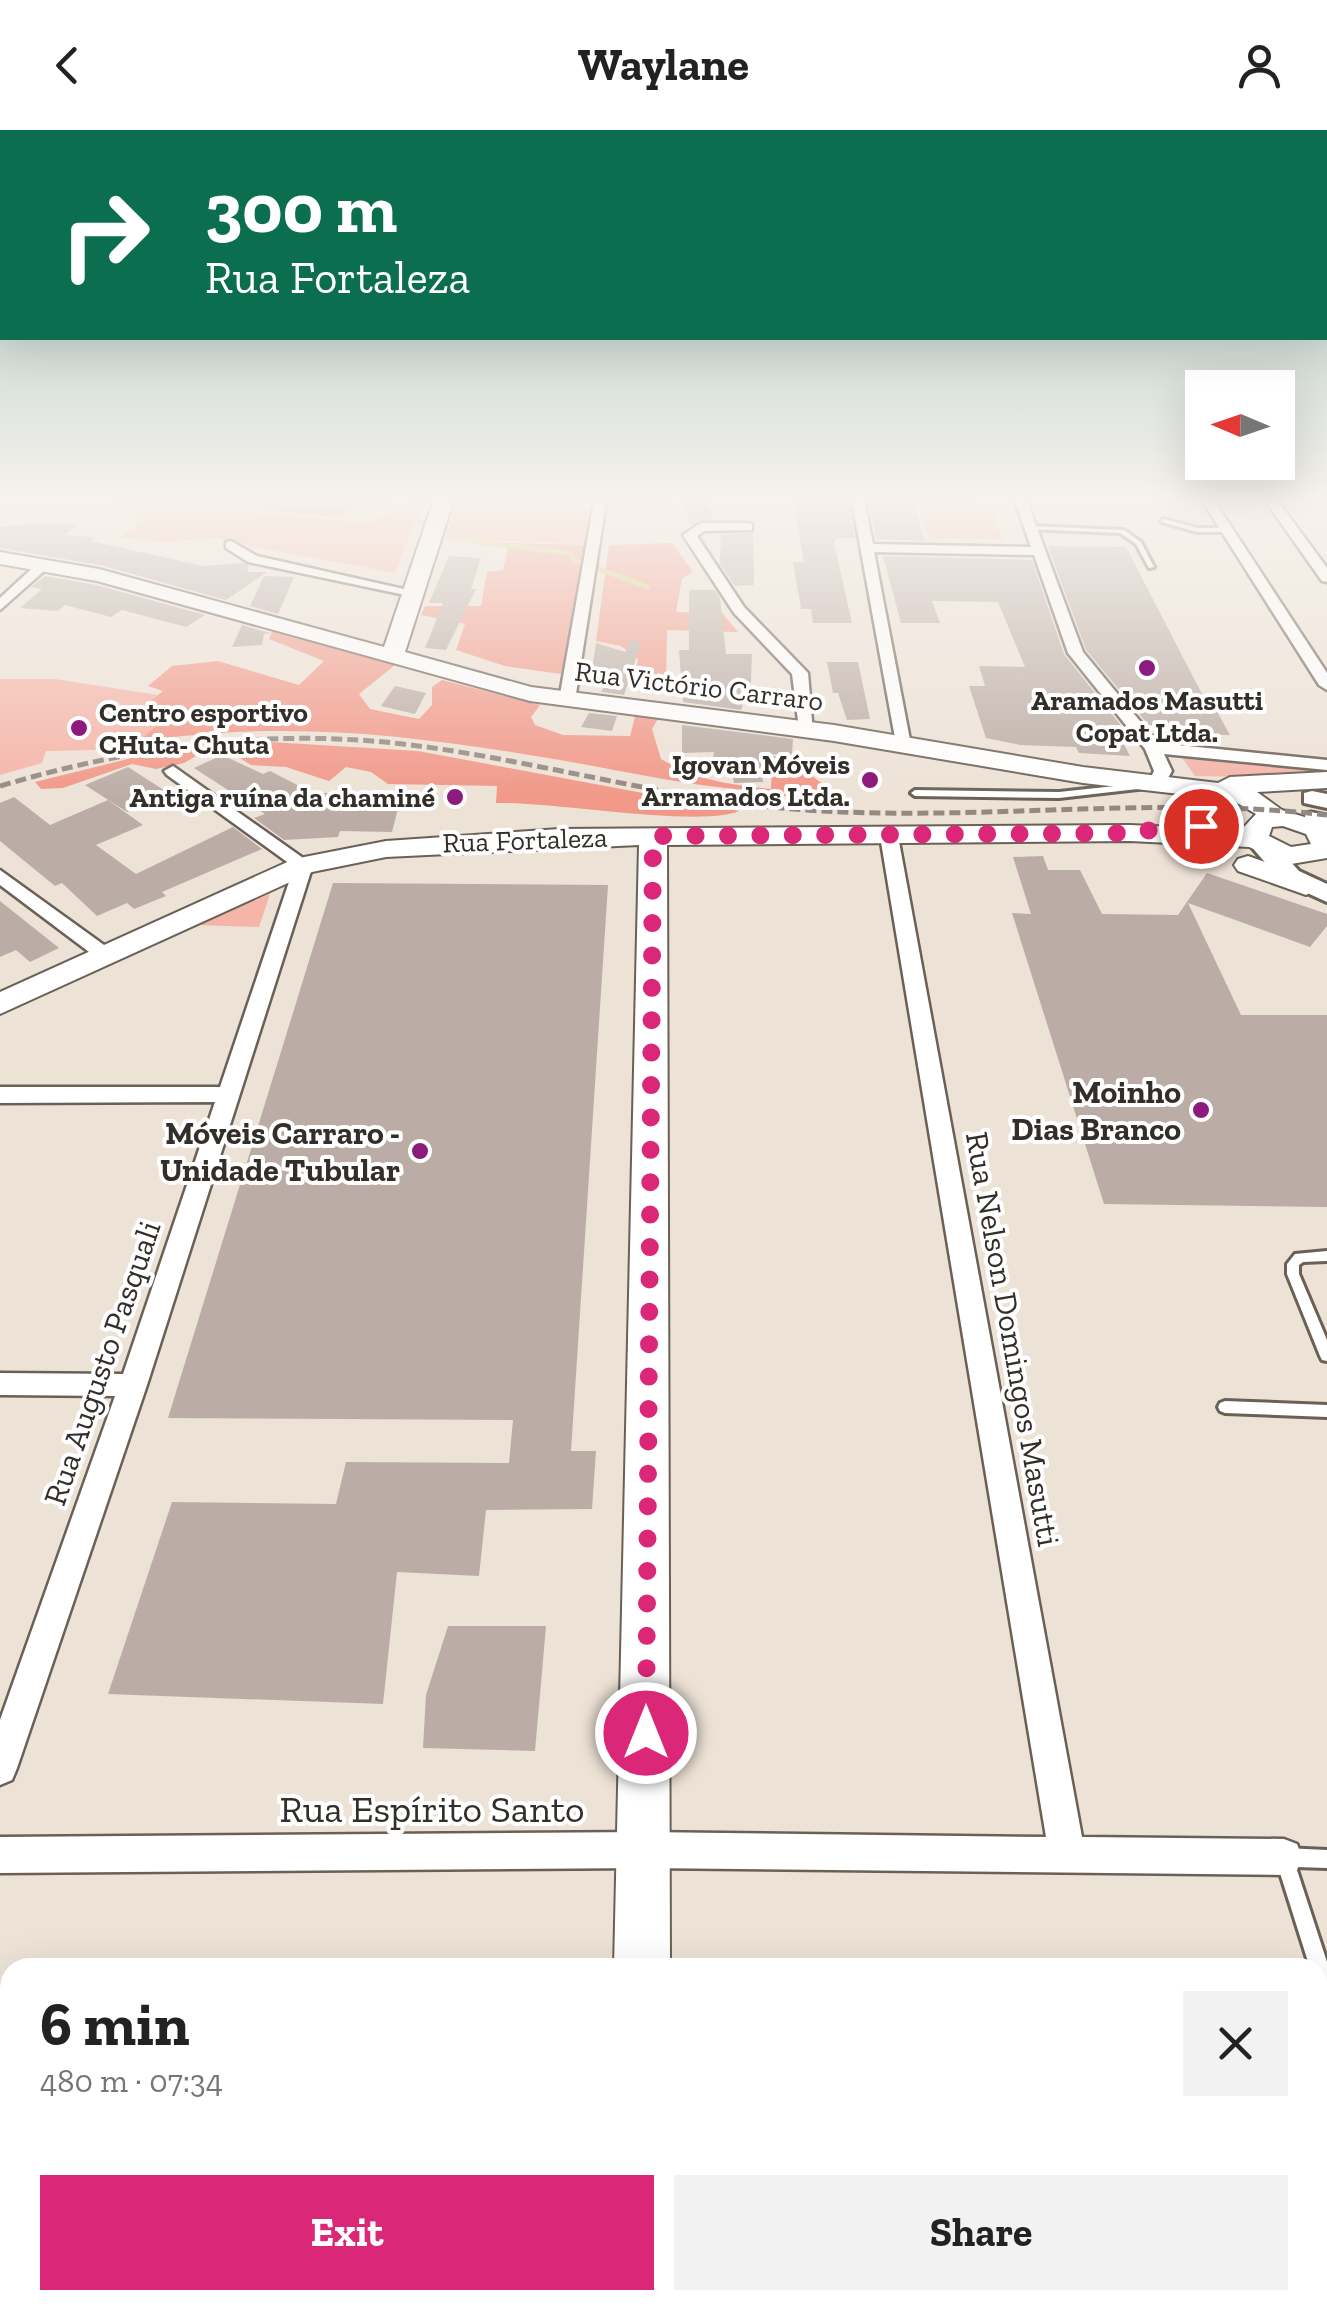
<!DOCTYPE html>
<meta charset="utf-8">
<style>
body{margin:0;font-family:"Zilla Slab",serif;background:#f2f2f2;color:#222;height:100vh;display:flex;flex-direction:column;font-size:38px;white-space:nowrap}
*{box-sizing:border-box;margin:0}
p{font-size:32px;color:#767676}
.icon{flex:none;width:55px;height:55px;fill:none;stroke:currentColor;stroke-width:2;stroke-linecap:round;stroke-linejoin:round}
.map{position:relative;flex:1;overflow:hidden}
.panel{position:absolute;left:0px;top:1828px;width:1328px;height:352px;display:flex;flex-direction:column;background:#fff;border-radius:30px 30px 0 0;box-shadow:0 10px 40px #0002}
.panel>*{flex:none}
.hud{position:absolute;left:0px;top:0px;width:1328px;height:210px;box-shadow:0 10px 40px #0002;background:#0b6e4f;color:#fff;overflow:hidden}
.needle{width:65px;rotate:272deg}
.buttons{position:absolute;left:1185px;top:240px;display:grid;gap:20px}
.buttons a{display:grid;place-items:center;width:110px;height:110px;border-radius:0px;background:#fff;box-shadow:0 10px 40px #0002;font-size:50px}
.pin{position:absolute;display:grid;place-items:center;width:85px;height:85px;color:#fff;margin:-42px;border:5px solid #fff;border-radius:50%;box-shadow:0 2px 10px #0007}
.me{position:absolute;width:110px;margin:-55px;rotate:0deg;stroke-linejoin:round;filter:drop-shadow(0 0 8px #0008)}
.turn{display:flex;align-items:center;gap:35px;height:210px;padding:0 40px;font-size:45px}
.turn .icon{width:130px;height:130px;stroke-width:2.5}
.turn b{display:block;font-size:70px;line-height:85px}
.round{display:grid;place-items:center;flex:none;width:105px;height:105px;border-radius:0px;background:#f2f2f2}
.overview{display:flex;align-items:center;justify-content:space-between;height:170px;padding:0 40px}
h1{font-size:60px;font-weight:700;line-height:75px}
.cta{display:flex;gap:20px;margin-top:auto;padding:20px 40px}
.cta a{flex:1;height:115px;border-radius:0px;background:#db2777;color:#fff;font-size:40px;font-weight:700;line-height:115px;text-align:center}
.cta a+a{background:#f2f2f2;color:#222}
header{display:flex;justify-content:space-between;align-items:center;height:130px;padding:0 40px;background:#fff;font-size:45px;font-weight:700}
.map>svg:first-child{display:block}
.green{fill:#f5b4a8}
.forest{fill:#f19888}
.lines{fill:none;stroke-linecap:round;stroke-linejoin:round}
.stream{stroke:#d4cf77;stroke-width:5}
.building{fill:#bbada5}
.service-casing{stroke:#6a6056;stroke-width:6}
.minor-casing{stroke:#6a6056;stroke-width:5}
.tertiary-casing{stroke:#6a6056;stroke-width:6}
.secondary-casing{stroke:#6a6056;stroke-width:4}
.service{fill:#fff;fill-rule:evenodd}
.minor{fill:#fff;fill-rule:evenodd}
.tertiary{fill:#fff;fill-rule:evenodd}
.secondary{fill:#fff;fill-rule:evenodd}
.rail{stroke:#928a82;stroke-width:5;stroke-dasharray:11 5;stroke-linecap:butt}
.route{stroke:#db2777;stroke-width:18;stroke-dasharray:0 32.4}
.poi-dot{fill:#8d1b7d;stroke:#fff;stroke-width:4}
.labels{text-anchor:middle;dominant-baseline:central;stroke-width:8;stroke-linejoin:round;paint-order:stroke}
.far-street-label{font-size:28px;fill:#322e29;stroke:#fff}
.far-poi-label{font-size:28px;font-weight:bold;fill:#322e29;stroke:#fff;text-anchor:end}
.poi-label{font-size:32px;font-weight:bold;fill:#322e29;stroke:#fff;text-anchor:end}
.street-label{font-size:32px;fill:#322e29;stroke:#fff}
.near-street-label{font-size:38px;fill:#322e29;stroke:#fff}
</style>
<header><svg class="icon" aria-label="back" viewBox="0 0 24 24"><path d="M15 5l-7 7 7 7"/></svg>Waylane<svg class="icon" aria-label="person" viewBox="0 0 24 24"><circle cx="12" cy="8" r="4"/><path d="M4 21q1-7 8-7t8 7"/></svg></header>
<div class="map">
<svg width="1327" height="2178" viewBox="0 0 1327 2178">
<rect width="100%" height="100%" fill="#ede2d6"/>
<g class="green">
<path d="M425,366l-30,77 -149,-28 -31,-7 -51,4 -44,-5 20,-15 -2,-6 -30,-5 12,-11 249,23z"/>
<path d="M458,366h129v48l-140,-5z"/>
<path d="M608,366h64v14l-66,-1z"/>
<path d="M917,373l72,1 14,35h-75z"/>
<path d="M0,549h55l103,16 -23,17 34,7 -33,25 -31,-7 -10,13 -49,1 -4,12 -42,12z"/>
<path d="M1180,625l147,15 -37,8 -95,-2z"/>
<path d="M270,764l-11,33 -60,-2z"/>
</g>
<g class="forest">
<path d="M100,366h283l-47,21z"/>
<path d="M509,413l79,2 -27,129 -56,-8 -49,-16 9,-26 -44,-9 4,-9h56l6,-34 16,-2z"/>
<path d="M672,413l21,29 -11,6 -6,34 46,1 16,19 -71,-2 -1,54 -32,-2 4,-23 -17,-13 -25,-5 13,-96z"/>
<path d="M273,499l122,36 -36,29 11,15 49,10 13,-14v-18l10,-7 98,25 -9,12 4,8 28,10 67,1 6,-23 23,4 -7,12 9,30c35,21 70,26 110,30l1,-33c27,1 30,14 51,28l1,11 -9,6c-22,-2 -44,-10 -67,-11 -64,-5 -125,-19 -188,-30 -148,-25 -273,-41 -423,-18l37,-30 -25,-10 14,-11 -15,-5 24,-20 46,-5 81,24 25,-24 -55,-22z"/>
<path d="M252,611l166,10 321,60c-39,17 -188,-10 -243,-8l1,-17 -109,-2 -17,-12 -25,-5 -17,14 -43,-14 -35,-2 -21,-13h-27l-19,11 -28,6 -24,-5 -69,24 -22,1 -6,-7 109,-27z"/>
</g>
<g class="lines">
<path class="stream" d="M330,366l60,10 19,12 69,24 92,11 4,7 74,27"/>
</g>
<g class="building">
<path d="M681,366h24l9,23 -23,6z"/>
<path d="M792,366h56l7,42h-18l-3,5 18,80h-39l-2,-14h-10l-8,-47h11z"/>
<path d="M867,366h45l13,45 -49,-2z"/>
<path d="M40,393l36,2 -11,10 31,2 -5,4 112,25 40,-3 6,3 -2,6h20l-41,28 -126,-35 -100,-17v-21z"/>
<path d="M753,403l1,52 -19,1 -15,-22 1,-30z"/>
<path d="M1048,416l78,1 77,149 6,1 21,38 -75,-2 -69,-83z"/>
<path d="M449,426l32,2 -10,31h5l-30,61 -21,-2 18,-45h-14z"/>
<path d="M883,426l149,4 32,94 63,79h-9l12,23 -51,-3 -3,-6 -56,-2 -34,-7 -17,-52h16l-6,-20 46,1 -27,-65 -66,-1 8,22h-39z"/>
<path d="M45,446l51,9 109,30 -19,12 -64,-17 -11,7 -46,-12 -7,6 -38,-3 22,-19 -11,-2z"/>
<path d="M264,446l30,1 -16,37 -28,-8z"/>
<path d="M689,460h26l5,8 6,56h26l-1,27 -10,29 -58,-8 -4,-52h10z"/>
<path d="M242,495l28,8 -6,1 -2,11 -30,2z"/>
<path d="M632,509l9,4 -17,52 -23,-3 8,-14 -18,-2 5,-33 29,9z"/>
<path d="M827,532h31l12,57 -23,1 -9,-27h-5z"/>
<path d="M395,556l31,7 -11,21 -34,-8z"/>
<path d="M589,583l28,3 -5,15 -31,-4z"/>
<path d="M682,595l111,14 -1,16 -32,-1 3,28 -29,1 -4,-24h-17l1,-7 -32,1z"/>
<path d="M222,625l41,19 7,-3 43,22h89l-10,39 -52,-1 -2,6 -54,3 -30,-22 11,-4 -71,-46z"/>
<path d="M128,637l42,27 -43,18 -42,-27z"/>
<path d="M14,667l36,28 58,-25 35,25 -47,20 40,29 97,-47 29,22 -100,43 4,4 -32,13 -7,-6 -30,13 -35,-33 -7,3 -55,-45v-38z"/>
<path d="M1043,726l5,14h32l22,44 76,1 29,-42 120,41v12l-17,21 -122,-44 53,112h86v192l-223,-3 -92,-291 19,1 -18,-57z"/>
<path d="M333,753l275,2 -37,566h25l-4,58 -106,1 -7,66 -82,-4 -14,132 -275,-10 64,-192 164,2 10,-42 163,1 4,-43 -345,-2z"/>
<path d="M0,771l59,47 -29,14 -14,-12 -16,7z"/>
<path d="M448,1496h98l-11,125 -112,-3 3,-53z"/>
</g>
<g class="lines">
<g class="service-casing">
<g id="service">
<path d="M1164,389l33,9h30l3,2 -3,2h-30l-35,-10 -1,-1z"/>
<path d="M1029,396l95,4 17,12 13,25 -5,1 -13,-24 -16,-11 -93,-4 -1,-1z"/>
<path d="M1152,652l3,1v4l-96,11 -144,-2 -4,-3 4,-3 144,2z"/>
<path d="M1327,1121v10l-24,1 -4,3v9l28,66v21l-5,-1 -2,-4 -33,-82v-10l8,-10z"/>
<path d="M1225,1271l102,4v12l-102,-4 -5,-2 -2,-4 2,-4z"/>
<path d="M1284,1718l43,2v18l-31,-1 31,95v40l-7,-3 -2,-7v-24h-8l-35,-111 3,-6z"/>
</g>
</g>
<g class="minor-casing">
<g id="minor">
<path d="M595,366h12l-32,204 -8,5 -8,-5z"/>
<path d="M851,366h12l10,48 158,3 -18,-51h12l58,156 75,91 169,17v10l-163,-16 8,17 -10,17h-12l-3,-4 7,-13 -9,-22 -77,-96 -34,-98 -160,-3 37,193 -14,4z"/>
<path d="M1199,366h12l116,177v17l-8,-5z"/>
<path d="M1262,366h12l53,72v14l-5,-1z"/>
<path d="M747,393l5,1v6l-48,1 -7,5 47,71 64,66 5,60 -14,-4 -7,-55 -58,-61 -51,-78 18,-12z"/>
<path d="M231,411l26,15 160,36 -7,4 -162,-34 -22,-14v-6z"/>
<path d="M40,431l12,3 -52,46v-12z"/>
<path d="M173,636l140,99 -166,520 -130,383 -5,12 -12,5v-65l115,-324 -115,-1v-22l123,1 92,-272 -215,1v-16h220l74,-220 -127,-92 -3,-4z"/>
<path d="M1311,682l16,3v10l-22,-4v-8z"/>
<path d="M889,700l9,6 184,1001 202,2 13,5 5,13 -5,13 -13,5 -640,-7 -644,5v-36l644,-5 402,5 -166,-1001z"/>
<path d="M0,740l111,80v8h-14l-97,-73z"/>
</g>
</g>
<g class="tertiary-casing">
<g id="tertiary">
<path d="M1312,661l15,3v14l-23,-5v-10z"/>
<path d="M1262,708l9,2 28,31 28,13v18l-46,-21 -31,-36z"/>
</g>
</g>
<g class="secondary-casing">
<g id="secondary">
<path d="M435,366h20l-50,156 126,35 303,38 249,42 135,16 12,-6 97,-5v16l-70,4 25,18 45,14v34l-36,6 -42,-17 -119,-6 -463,4 3,1123h-56l25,-1123 -253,12 -74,15 -312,142v-22l294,-133 92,-18 173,-12 571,-4 111,5 15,-16 -24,-14 -149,-17 -249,-42 -304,-40 -433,-120 -97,-17v-12l99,17 285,78zM1283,696l23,8 5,10 -20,3 -22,-11 3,-9z"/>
<path d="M1248,726l68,24 5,6 -15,9 -68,-24 -4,-6 4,-6z"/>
<path d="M605,2170h64l1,8h-66z"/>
</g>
</g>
<use href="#service" class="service"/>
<use href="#minor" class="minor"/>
<use href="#tertiary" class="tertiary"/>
<use href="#secondary" class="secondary"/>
<path class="rail" d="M0,656c132,-39 266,-58 403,-42 135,16 267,57 403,66 174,12 347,-15 521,5"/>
</g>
<linearGradient id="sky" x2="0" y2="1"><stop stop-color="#a0bfbb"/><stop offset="0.55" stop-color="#f7f2ed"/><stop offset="1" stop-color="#f7f2ed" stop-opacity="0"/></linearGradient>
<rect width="1327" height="671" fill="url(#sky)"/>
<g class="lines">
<path class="route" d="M646,1603l7,-897 489,-3 13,-5 46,-2"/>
</g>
<g class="poi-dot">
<circle cx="1147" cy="538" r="10"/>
<circle cx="79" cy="598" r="10"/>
<circle cx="870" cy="650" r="10"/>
<circle cx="455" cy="667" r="10"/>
<circle cx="1201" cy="980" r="10"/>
<circle cx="420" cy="1021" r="10"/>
</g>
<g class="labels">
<g class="far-street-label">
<text transform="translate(699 556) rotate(7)">Rua Victório Carraro</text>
<text transform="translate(525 710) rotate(-2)">Rua Fortaleza</text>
</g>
<g class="far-poi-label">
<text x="1147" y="570" text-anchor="middle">Aramados Masutti<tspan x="1147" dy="32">Copat Ltda.</tspan></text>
<text x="99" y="582" text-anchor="start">Centro esportivo<tspan x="99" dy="32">CHuta- Chuta</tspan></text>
<text x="850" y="634">Igovan Móveis<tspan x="850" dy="32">Arramados Ltda.</tspan></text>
<text x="435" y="667">Antiga ruína da chaminé</text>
</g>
<g class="poi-label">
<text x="1181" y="962">Moinho<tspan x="1181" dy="37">Dias Branco</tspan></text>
<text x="400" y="1003">Móveis Carraro -<tspan x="400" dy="37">Unidade Tubular</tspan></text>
</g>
<g class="street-label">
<text transform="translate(1013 1209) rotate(80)">Rua Nelson Domingos Masutti</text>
<text transform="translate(102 1233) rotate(-71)">Rua Augusto Pasquali</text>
</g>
<g class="near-street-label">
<text x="432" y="1679">Rua Espírito Santo</text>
</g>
</g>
</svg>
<div class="buttons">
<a><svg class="needle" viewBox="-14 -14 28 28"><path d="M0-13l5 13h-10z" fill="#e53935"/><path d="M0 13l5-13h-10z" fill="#767676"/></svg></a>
</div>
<div class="pin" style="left:1201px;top:696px;background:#d93025"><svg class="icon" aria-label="arrive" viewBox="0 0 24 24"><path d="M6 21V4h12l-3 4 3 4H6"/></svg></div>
<svg class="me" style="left:646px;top:1603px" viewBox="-20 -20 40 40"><circle r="17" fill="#db2777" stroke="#fff" stroke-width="3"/><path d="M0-11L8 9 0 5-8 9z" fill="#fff"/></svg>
<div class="hud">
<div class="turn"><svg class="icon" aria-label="right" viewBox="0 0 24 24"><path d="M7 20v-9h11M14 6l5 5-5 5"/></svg><div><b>300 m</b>Rua Fortaleza</div></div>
</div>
<section class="panel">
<div class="overview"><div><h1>6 min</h1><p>480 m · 07:34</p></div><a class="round"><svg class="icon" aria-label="close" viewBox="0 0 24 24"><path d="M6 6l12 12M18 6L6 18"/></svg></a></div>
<div class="cta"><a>Exit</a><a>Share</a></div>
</section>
</div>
